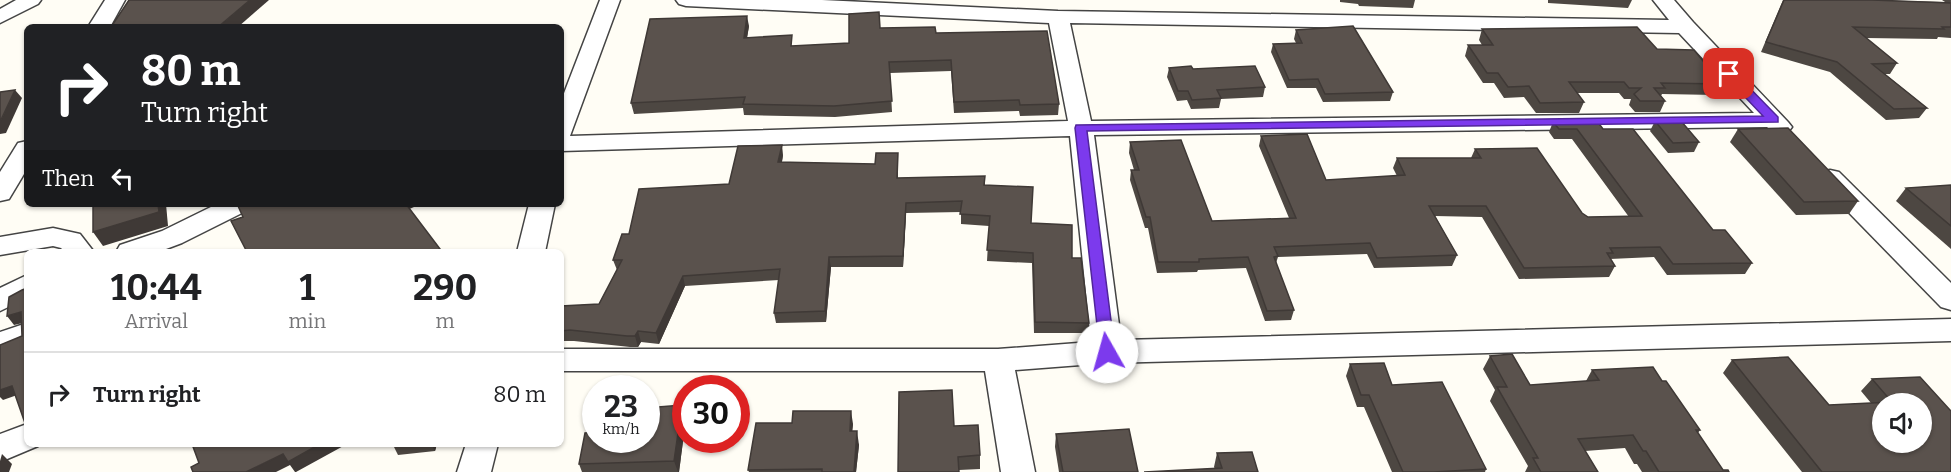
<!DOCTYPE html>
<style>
body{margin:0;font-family:Bitter,serif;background:#f6f6f6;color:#202124;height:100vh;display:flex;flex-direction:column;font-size:22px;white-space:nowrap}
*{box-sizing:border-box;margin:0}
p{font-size:20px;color:#757577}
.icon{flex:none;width:33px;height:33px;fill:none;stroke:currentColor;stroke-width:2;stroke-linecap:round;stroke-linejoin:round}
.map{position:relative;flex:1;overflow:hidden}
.drawer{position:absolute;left:24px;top:249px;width:540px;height:198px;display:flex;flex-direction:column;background:#fff;border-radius:9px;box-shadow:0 2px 4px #0004}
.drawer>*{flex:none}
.top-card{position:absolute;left:24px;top:24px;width:540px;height:183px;border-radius:9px;box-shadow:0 2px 4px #0004;background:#202124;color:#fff;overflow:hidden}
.fabs{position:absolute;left:1872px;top:393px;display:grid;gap:12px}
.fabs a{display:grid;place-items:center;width:60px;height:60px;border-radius:50%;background:#fff;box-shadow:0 2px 4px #0004;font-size:30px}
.speed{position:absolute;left:582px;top:375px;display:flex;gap:12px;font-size:30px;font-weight:700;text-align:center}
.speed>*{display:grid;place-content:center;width:78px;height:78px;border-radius:50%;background:#fff;box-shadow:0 2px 4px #0004;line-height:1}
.speed small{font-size:15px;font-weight:400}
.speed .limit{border:9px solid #d22;background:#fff;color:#111}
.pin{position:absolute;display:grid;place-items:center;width:51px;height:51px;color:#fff;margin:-26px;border-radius:12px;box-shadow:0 3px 9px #0006}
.me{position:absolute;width:66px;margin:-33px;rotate:353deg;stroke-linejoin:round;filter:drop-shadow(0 0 4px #0008)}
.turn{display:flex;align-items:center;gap:21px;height:126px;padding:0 18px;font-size:27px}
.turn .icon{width:78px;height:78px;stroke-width:2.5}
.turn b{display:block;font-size:42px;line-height:51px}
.then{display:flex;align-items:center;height:57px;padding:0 18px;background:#0003;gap:12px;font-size:22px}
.eta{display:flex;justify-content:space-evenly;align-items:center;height:102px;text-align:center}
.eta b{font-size:36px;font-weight:700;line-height:42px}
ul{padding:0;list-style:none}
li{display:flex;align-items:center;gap:18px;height:84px;padding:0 18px;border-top:2px solid #e0e0e0}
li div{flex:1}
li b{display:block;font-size:22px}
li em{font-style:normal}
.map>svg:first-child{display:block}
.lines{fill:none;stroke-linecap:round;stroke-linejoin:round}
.minor-casing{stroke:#444;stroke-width:3}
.minor{fill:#fff;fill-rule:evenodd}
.wall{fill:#4d4742}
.shaded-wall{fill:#3f3936}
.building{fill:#5a524d;stroke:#3f3936;stroke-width:1.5;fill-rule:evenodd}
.route{fill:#7c3aed;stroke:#51269a;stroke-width:1.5}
</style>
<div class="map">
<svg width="1951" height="472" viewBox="0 0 1951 472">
<rect width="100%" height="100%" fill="#fffdf5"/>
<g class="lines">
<g class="minor-casing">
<g id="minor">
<path d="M16,0h25l-3,4 -38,19v-14z"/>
<path d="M105,0h20l-15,27h-22z"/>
<path d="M600,0h20l-50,136 498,-15 -19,-98 -363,-17 -7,-2 -3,-4h146l236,11 611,9 -16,-20h21l19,22 95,100 4,5 -4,5c-9,2 -14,2 -21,-5l-673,8 27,205 830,-21v22l-844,22 -92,7 20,102h-34l-16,-101h-424v-22h437l93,-7 -21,-206 -509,15v-50zM1070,23l609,10 75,80 -663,8z"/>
<path d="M27,141v28l-18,30 -9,2v-29l18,-29z"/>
<path d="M1830,170l9,2 112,111v27l-10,-3 -120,-123 -4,-6 4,-6z"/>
<path d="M217,204h35l-4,6 -66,33 -24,9h-42l4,-7 42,-14z"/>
<path d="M529,204h26l-10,48h-28z"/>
<path d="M53,228l27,6 14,18h-29l-4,-4 -8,-2 -53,9v-18z"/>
<path d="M27,275v23l-27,13v-23z"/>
<path d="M27,323v22l-27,9v-22z"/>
<path d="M27,424v20h13l-2,2 -38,16v-28z"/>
<path d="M466,444h32l-7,28h-34z"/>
</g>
</g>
<use href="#minor" class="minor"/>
</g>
<g class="wall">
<path d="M1340,0h75l-2,8 -54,-2 -1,-2 -18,-2z"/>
<path d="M1548,0h84l-4,8 -80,-5z"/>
<path d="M1783,0h89l73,2 -3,-2h9v38l-13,-1 -1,2 -71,-1 31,25 -7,11h-5l42,34 -8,10 -33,2 -56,-48 -69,-20z"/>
<path d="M749,26l-2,12 46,8 56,-3 31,-15 56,5 123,71 -1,11 -38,1 -1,-5 -65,2 -3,-42 -61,2 2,39 -57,5 -91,-2 -1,-7 -109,6 -3,-11z"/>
<path d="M1482,29l175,20 65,35 -6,11 -54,-1 -1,2 4,5 -5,11h-25l-6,-7 2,-6h-7l-5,-6h-42l7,9 -5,11h-43l-12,-16 -20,1 -10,-15h-11l-18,-27 3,-11h14l-3,-5z"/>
<path d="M1296,30l97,62 -3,9 -67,1 -7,-14h-29l-16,-36 2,-8 23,-1 -2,-4z"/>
<path d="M1169,68l24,1 72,18 -2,10 -42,2 -2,9 -28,1 -4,-9 -10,1 -10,-24z"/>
<path d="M1655,121l44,21 -5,10 -26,1 -18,-22z"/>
<path d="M1553,122l50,7 110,101 39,33 -7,11 -78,1 -13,-18 -44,2 5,7 -6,11 -90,2 -37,-62 -47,-1 22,39 -5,11 -78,2 -7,-14 -89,3 -2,6 18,47 -3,10 -26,1 -19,-53 -48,2 -1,2 -40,1 -9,-45h-3l-15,-48 1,-10h3l-5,-17 1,-11 82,79 77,-3 -30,-72 2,-10 65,44 71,-4 -4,-8 4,-10h74l4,-9 113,68h41l-57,-78h-18l-5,-7z"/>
<path d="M1738,129l120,72 -9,13 -53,1 -66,-73z"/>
<path d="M898,153v25l87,-2v9l87,73 17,65 -1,10h-54l-2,-70 -45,-2 2,-35 -28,-2v-12l-55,1 -3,54h-72l-5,55 -50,1 -2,-10 5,-33 -94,6 -26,58 -18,-2 -3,5h-8l-56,-6h-13v-35l38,-2 18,-34 -4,-10 16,-26 100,-50 54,-29 -1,7 93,2z"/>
<path d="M1951,185v64l-55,-48 10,-13z"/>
<path d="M1490,356l40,29 56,-4 6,-11 108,60 -2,3 25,37 6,2h-87l-5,-8h-3l-9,-16 -40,3 13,21h-73l3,-6 -38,-65 5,-11 -12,-21z"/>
<path d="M1732,360l97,45 42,-2 -10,-12 11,-12 79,32v61h-149l-79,-99z"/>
<path d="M1350,364l42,21 94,84 -1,3h-93l-28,-65h-7l-11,-31z"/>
<path d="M686,418l-7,54h-97l-3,-8 17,-24z"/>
<path d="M853,424l-1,7 7,14 -3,27h-107l-1,-2z"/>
<path d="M954,426l26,29v14l-21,1z"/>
<path d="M1056,434l82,38h-79l-4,-25z"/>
<path d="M393,444h44l-2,7 -37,4 -5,-10z"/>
<path d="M1217,453l41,19 -43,-3 -1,-2z"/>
</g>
<g class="shaded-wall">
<path d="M250,0h19l-31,27h-20z"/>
<path d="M747,16l2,10 -4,23 -1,-11z"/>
<path d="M15,90l7,8 -16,35 -6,1v-12z"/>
<path d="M782,145l1,10 -3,17 -2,-10z"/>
<path d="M906,203v10l-3,54v-11z"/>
<path d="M158,204h8l2,22 -65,20 -10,-14z"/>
<path d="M404,204h17l-14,6z"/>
<path d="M829,257l2,10 -5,55 -1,-11z"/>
<path d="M683,276l2,10 -26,58 -3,-11z"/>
<path d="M21,312l6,10 -13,3 -7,-9z"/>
<path d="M638,331l3,11 -3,5 -3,-11z"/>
<path d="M12,386l8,8 -17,6 -3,-3v-7z"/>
<path d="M682,405l4,13 -7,54h-1l-4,-11z"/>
<path d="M851,411l2,13 -2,21 -1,-14z"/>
<path d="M857,431l2,14 -3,27h-2z"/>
<path d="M320,444h27l-51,28h-1l-5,-7 -14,7h-30l37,-18z"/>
<path d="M431,444h6l-2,7z"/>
<path d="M2,454l10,10 -3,8h-9v-11z"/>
</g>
<g class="building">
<path d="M129,0h121l-32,27h-107z"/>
<path d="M1784,0h88l79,3v24h-9l2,2 -91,-2 44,36 -25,1 55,44 -33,1 -57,-47 -71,-20z"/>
<path d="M879,12l1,16 55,-1 1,6 111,-2 12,73 -39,1 -1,-5 -65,2 -3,-42 -62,2 3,39 -58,5 -91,-2 2,-7 -114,6 19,-84 97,-3 -3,22 48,-3 -1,11 58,-3v-29z"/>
<path d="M1353,26l40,66 -68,2 -7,-15 -29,1 -16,-36 29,-1 -6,-13z"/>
<path d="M1637,27l20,22 37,1 28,34 -61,-1 4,5h-11l11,13h-25l-6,-7 7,-6h-12l-5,-6h-55l15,20 -44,1 -11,-17 -21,1 -10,-14h-11l-19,-28h25l-11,-16z"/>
<path d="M1191,66l2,3 62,-3 10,21 -48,3 4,8 -29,2 -4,-9h-10l-9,-23z"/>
<path d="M15,90l-15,32v-30z"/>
<path d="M1597,121l6,8h30l80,101h12l27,33 -79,1 -13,-17 -50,1 3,5h-6l8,13 -91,2 -38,-62h-57l28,49 -80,3 -7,-15 -96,4 4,9 -4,1 20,53 -27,1 -19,-54 -49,2v3h-41l-8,-45h-4l-15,-47h8l-9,-28 51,-2 31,81 84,-3 -35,-82 46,-2 19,46 79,-5 -8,-17h84l-6,-9 62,-1 45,65 6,4 54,-1 -65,-87h-18l-6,-7z"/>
<path d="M1655,121h26l18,21 -26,1z"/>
<path d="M1788,128l70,73 -54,1 -66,-73z"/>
<path d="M782,145l-4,17 97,2 1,-11h22l-1,25 88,-2 -1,9 49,2 -2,36 41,2v33h9l8,65 -54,-1 -2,-69 -46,-3 3,-34 -30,-2 2,-13 -56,2 -3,53 -74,1 -4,54 -51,2 6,-44 -97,7 -27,57 -18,-2 -3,5h-8l-57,-6 -9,1v-25l38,-2 23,-44h-9l9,-26h7l10,-45 90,-5 9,-38z"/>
<path d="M1951,185v41l-45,-38z"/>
<path d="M93,204h65l1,8 -66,20z"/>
<path d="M243,204h163l34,45 -7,3h-186l-16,-31 12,-4 -5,-11z"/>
<path d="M27,288v132l-1,6 -14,-40 -12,4v-45l22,-9 -1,-24 -14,4 2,-19 13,-7z"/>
<path d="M1512,354l18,31 69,-5 -7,-10 61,-3 9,14h4l34,49h-4l27,40h5l1,2h-70l-13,-21h-3l-10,-16 -55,4 20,33h-57l-8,-14h5l-41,-71h10l-17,-31z"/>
<path d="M1788,357l41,48 63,-3 -20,-23 48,-2 31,34v61h-129l-90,-112zM1882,404h40v38h-40z"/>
<path d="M1384,363l8,22 50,-3 44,87 -52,3h-31l-34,-77h-8l-11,-31z"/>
<path d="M952,390l2,36 24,-1 2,30 -22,2 1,15h-61l1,-80z"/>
<path d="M682,405l-8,56 -95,3 6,-31 11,-1v8h50v-32z"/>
<path d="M793,411h58l-1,20h7l-3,41h-32v-3l-74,1 8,-47h36z"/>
<path d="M1129,429l9,43h-75l-7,-38z"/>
<path d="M192,444h128l-32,18 -5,-8 -37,18h-53l-2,-5 8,-4z"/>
<path d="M1252,452l6,20h-114l78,-4 -5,-15z"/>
</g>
<path class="route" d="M1729,70l4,1 45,46v5l-691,9 28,221 -2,5h-11l-2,-5 -25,-224 1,-3 687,-9 -38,-40v-5z"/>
</svg>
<div class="fabs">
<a><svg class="icon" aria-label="sound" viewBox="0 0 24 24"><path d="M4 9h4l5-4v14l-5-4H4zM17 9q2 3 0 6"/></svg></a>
</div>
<div class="speed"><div>23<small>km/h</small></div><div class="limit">30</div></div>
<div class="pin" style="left:1729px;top:74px;background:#d93025"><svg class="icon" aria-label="arrive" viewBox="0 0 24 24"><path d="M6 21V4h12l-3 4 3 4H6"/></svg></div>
<svg class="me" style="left:1107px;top:352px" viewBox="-20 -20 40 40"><circle r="19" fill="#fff"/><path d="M0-13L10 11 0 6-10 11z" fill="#7c3aed"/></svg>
<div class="top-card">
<div class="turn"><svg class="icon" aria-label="right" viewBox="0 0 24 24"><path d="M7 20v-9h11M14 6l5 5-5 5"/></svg><div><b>80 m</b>Turn right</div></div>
<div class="then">Then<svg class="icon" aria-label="left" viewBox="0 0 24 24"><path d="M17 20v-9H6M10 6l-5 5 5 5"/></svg></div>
</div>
<section class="drawer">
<div class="eta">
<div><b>10:44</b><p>Arrival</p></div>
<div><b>1</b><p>min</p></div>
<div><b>290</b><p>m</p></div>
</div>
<ul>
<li><svg class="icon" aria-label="right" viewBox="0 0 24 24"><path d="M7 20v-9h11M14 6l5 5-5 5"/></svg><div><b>Turn right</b></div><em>80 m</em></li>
</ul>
</section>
</div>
